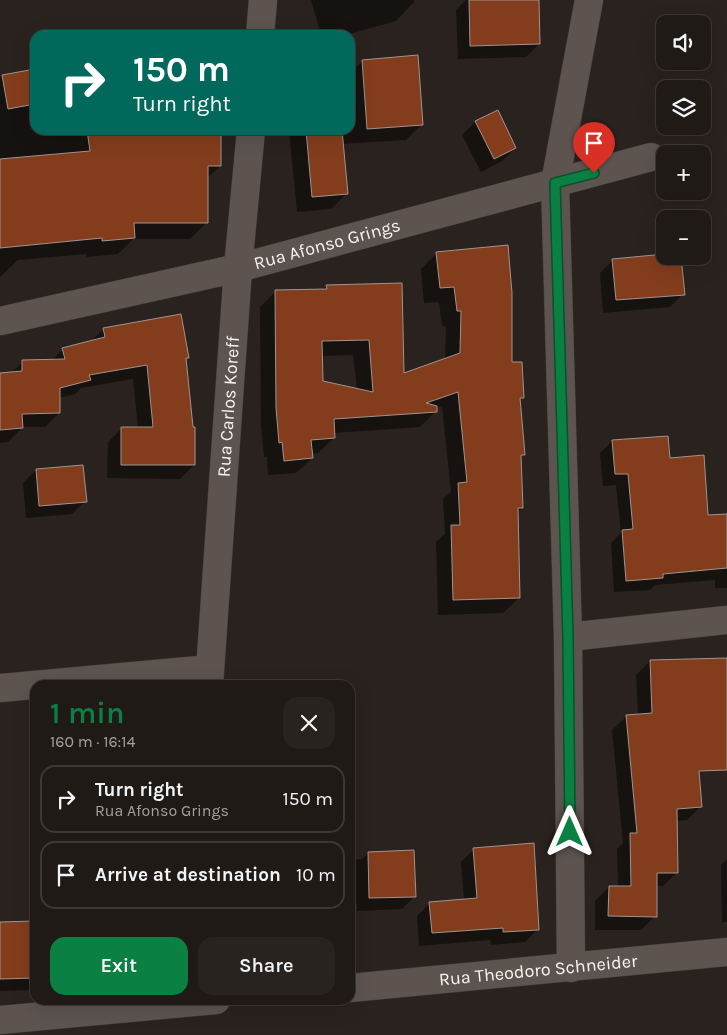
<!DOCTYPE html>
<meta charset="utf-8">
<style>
body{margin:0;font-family:Karla,sans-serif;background:#28231f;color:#f1f3f6;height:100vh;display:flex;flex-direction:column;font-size:19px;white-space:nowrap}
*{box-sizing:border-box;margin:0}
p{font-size:16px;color:#a2a1a1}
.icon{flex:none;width:28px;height:28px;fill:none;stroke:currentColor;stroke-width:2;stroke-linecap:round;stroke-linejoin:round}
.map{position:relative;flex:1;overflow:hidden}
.side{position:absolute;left:30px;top:680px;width:325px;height:325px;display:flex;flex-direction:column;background:#201a16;border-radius:15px;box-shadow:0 5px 20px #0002,0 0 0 1px #3d3835}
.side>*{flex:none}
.banner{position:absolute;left:30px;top:30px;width:325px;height:105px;border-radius:15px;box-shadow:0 5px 20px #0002,0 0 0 1px #3d3835;background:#00695c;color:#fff;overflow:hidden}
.tools{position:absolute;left:656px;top:15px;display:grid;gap:10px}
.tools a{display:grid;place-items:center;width:55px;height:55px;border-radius:10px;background:#201a16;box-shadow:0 5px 20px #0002,0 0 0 1px #3d3835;font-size:25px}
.pin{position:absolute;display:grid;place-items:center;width:42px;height:42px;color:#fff;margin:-51px -21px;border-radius:50% 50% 50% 0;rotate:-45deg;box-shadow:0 0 5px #0007}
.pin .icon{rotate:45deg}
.me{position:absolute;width:55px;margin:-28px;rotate:0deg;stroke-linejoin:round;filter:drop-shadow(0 0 4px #0008)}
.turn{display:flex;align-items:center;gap:18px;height:105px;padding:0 20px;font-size:22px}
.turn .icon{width:65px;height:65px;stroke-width:2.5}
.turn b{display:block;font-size:35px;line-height:42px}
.round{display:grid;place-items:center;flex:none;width:52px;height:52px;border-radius:15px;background:#28231f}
.head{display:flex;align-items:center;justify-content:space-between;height:85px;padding:0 20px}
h1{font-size:30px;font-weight:600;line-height:38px;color:#0b8043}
.action{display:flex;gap:10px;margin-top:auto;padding:10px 20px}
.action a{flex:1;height:58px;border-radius:15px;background:#0b8043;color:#fff;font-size:20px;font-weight:600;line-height:58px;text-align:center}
.action a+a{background:#28231f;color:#f1f3f6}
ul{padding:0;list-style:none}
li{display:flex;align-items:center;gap:15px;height:68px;margin:0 10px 8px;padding:0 10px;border:2px solid #3d3835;border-radius:15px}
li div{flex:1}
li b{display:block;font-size:19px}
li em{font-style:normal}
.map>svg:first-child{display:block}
.shadow{fill:#0007;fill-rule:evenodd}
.building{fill:#833d1c;stroke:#9f9490;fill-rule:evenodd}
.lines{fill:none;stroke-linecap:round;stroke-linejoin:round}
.minor-casing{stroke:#453e3b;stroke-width:29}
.minor{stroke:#5d5450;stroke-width:28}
.route-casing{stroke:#07532c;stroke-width:12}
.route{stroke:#0b8043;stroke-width:9}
.labels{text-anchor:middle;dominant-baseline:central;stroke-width:5;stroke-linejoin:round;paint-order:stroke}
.street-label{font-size:18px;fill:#f9f3f1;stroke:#100c0b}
</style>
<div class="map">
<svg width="727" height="1035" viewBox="0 0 727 1035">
<rect width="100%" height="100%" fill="#2a221e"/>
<g class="shadow">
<path d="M311,0h103v2l-18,19 -50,14h-25z"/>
<path d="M466,0h71l2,44 -13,13 -68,2 -2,-49z"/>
<path d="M363,61l59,63 -16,16 -64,4 4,50 -15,15 -34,3 -8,-82h61v-57z"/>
<path d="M35,70v60h111v3l74,33 -14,13v44l-16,16h-57l-15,15 -31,3 -1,-3 -68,6 -18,17v-199l3,-2z"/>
<path d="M497,111l18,37 -13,13 -21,11 -19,-37 13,-13z"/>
<path d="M437,253l74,111 11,33 -3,4 5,54 -4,3 2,50 -5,5 2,85 -16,15 -65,2 -2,-73 9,-8 -2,-35 8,-7 -9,-86 -6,3v2l-16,16 -86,6v5l-16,15 -7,1 1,4 -16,15 -28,2 -1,-18h-3l-3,-33 -1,-117 15,-15 47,-2 5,-4 76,89 42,-15 1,-34h-4l-3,-24 -15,1 -3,-34zM353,355l4,34 -35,-7 -1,-26z"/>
<path d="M665,256l18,38 -13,13 -67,6 -3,-40 13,-13z"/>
<path d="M104,329l83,28 -2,3 9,105 -14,14 -73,-1 1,-36 14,-14h16l-5,-49 -52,9 -6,6 -16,4v15l-14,14h-22l-15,15 -8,1v-69l11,-1 12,-11 29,-1 11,-12 27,-7z"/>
<path d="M612,441l56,18 39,57h20v72h-12v-8l-60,5 -5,5 -36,2 -3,-49 10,-10 -5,-48 -13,1 -3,-33z"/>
<path d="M36,470l49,31 -13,13 -46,4 -3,-35z"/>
<path d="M727,659v69l-30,37 4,41 -14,14 -11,1 1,51 -14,14h-7l-1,30 -14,14h-46v-29l14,-14h9l-1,-38 6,-6 -11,-113 14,-13 12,-2 -2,-40 14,-14z"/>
<path d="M474,849l64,80 -13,13 -34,3 -1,-5 -71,6 -2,-30 13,-13 34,-3 -3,-38z"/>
<path d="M368,853l47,43 -13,13 -45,2v-7l-7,1v-45l12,-1z"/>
<path d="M727,859v63h-5l-1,-57z"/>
<path d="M35,922v66l-3,2 -32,1v-67z"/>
</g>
<g class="building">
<path d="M469,0h70l1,44 -70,2z"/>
<path d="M418,55l5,70 -56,4 -5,-69z"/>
<path d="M35,69v35l-27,5 -6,-34z"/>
<path d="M498,110l18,38 -22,11 -19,-38z"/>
<path d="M87,130l134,1v35h-13v57h-74l1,15 -33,3v-3l-102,10v-89l90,-8z"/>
<path d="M306,130h36l6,64 -36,3z"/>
<path d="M508,245l4,48v69h10l2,36h-4l5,57h-4l2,53h-5l2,90 -67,2 -2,-75h9l-2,-42 9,-1 -9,-90 -32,11 11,3v6l-103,7 1,19 -24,2 2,18 -29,3 -2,-19 -3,1 -3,-35 -1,-118 52,-1 -1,-4 76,-2 2,90 56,-20 1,-42h-4l-3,-24 -14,1 -4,-36zM369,340l4,52 -50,-11 -1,-40z"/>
<path d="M665,254v2h16l4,39 -69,5 -4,-41z"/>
<path d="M181,314l8,44h-3l7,69h2v38h-74v-38h32l-6,-62 -58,10 2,5 -31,8v25l-38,1 1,14 -23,2v-57l22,-2v-11l43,-1 -3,-11 43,-11 -2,-9z"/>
<path d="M668,436l2,22 34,-3 4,60 19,-1v54l-64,6v4l-37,3 -4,-51 11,-1 -5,-55h-13l-3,-34z"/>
<path d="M83,465l4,37 -48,4 -3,-37z"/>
<path d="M727,658v112l-28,1 3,36 -25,2 1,64h-21v44l-49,-1 1,-30h22l-1,-53h7l-11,-118 26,-2 -2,-53z"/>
<path d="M534,843l5,87 -36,2v-4l-71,5 -3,-31 48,-4 -4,-50z"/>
<path d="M414,850l2,47 -47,1 -1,-46z"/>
<path d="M35,921v57l-35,1v-57z"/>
</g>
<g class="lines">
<g class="minor-casing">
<g id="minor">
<path d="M260,35l3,-35"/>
<path id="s1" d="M0,321l238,-53 413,-111"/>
<path d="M568,637l159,-17"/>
<path id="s2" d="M209,685l29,-417 13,-138"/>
<path d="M0,688l210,-19"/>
<path d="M571,968l-3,-331 -13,-454 34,-183"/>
<path id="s3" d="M350,988l377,-36"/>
<path d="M0,1020l216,-20"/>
</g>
</g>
<use href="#minor" class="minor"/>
</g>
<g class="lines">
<g class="route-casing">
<path id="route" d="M570,832l-2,-195 -13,-454 39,-10"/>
</g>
<use href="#route" class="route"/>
</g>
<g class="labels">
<g class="street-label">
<text stroke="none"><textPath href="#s1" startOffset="336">Rua Afonso Grings</textPath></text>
<text stroke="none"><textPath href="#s2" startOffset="279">Rua Carlos Koreff</textPath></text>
<text stroke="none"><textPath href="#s3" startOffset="189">Rua Theodoro Schneider</textPath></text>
</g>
</g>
</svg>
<div class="tools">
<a><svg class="icon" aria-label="sound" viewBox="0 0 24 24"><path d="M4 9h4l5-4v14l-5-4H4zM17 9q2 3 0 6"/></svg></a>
<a><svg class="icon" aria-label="layers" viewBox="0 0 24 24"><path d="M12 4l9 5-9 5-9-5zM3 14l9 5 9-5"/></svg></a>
<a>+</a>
<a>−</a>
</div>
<div class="pin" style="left:594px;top:173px;background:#d93025"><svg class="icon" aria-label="arrive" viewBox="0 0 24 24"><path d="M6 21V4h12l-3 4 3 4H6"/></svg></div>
<svg class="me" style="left:570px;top:832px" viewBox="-20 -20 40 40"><path d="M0-17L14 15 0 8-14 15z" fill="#0b8043" stroke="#fff" stroke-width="4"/></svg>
<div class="banner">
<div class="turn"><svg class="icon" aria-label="right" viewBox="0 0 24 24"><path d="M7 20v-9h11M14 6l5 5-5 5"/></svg><div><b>150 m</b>Turn right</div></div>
</div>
<section class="side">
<div class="head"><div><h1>1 min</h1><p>160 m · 16:14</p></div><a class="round"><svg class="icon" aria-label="close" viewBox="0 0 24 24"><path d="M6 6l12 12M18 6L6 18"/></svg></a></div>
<ul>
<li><svg class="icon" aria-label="right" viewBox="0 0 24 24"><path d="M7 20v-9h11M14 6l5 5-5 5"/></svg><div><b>Turn right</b><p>Rua Afonso Grings</p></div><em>150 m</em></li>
<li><svg class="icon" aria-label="arrive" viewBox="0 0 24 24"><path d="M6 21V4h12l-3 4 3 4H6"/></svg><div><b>Arrive at destination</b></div><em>10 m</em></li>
</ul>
<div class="action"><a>Exit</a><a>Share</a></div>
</section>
</div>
